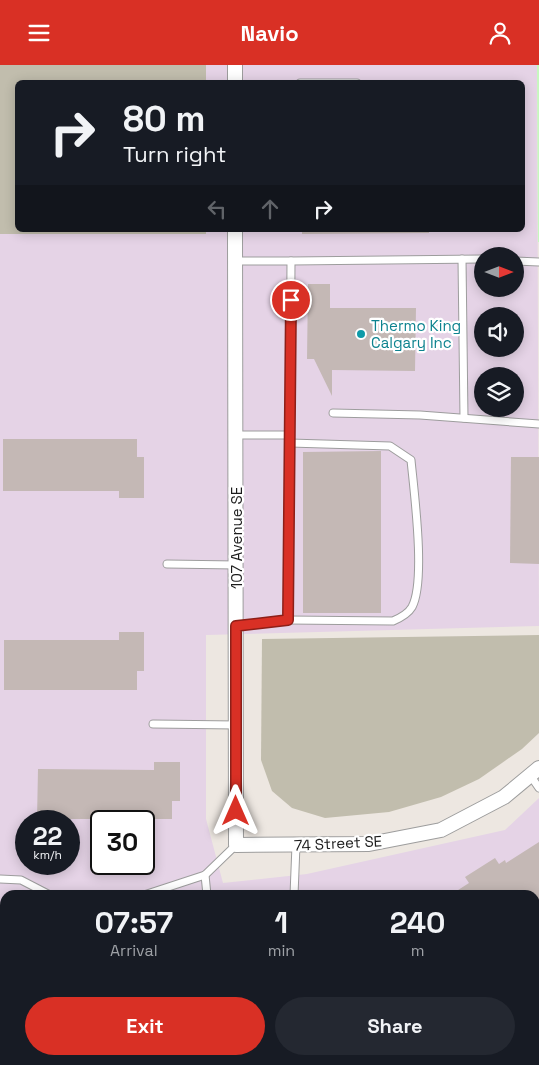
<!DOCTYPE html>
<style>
body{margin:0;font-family:"Space Grotesk",sans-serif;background:#242831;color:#f1f3f6;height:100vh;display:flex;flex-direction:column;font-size:19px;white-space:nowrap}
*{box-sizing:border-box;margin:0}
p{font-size:16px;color:#9ea1a6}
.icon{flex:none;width:28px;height:28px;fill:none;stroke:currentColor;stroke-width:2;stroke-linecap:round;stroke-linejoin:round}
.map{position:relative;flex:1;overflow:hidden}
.panel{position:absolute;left:0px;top:825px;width:540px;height:175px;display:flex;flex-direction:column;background:#171b24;border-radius:15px 15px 0 0;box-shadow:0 2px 12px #0003}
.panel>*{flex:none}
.hud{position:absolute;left:15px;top:15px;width:510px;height:152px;border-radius:8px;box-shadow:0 2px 12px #0003;background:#171b24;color:#f1f3f6;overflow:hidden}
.needle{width:32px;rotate:90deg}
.fabs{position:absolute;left:474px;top:182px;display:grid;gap:10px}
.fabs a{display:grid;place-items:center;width:50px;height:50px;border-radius:50%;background:#171b24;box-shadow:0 2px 12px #0003;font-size:25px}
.speed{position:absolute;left:15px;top:745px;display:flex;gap:10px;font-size:25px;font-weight:700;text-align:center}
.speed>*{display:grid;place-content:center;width:65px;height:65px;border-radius:50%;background:#171b24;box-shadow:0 2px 12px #0003;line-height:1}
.speed small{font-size:12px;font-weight:400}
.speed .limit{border:2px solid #111;border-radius:8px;background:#fff;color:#111}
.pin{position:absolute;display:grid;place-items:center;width:42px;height:42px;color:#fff;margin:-21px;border:2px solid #fff;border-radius:50%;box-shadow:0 1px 5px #0007}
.me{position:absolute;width:55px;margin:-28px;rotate:0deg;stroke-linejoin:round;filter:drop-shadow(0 0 4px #0008)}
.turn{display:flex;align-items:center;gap:18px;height:105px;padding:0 25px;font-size:22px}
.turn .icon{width:65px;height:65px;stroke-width:2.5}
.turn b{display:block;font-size:35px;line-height:42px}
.lanes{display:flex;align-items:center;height:48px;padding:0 25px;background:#0003;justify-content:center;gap:25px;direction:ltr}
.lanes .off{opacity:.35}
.eta{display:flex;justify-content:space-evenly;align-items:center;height:85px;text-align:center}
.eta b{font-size:30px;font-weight:700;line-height:35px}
.cta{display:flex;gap:10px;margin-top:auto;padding:10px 25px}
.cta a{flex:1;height:58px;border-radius:30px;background:#d93025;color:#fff;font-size:20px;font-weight:700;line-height:58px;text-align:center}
.cta a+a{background:#242831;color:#f1f3f6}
header{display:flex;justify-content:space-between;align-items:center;height:65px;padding:0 25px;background:#d93025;color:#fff;font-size:22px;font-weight:700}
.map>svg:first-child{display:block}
.industrial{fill:#e5d3e6;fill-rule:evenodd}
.construction{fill:#c1bdad}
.park{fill:#c6f8be}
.building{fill:#c4b8b5}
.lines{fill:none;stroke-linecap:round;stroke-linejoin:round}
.lane-casing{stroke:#9d9d9d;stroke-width:9}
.street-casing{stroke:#9d9d9d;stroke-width:16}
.lane{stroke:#fff;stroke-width:7}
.street{stroke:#fff;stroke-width:14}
.route-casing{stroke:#8d1f18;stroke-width:12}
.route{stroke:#d93025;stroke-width:9}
.culture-dot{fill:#0f9aa8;stroke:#fff;stroke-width:2}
.labels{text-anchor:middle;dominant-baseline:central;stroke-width:4.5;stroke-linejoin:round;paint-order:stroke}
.culture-label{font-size:15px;fill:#0d838f;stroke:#fff;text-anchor:start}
.street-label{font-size:15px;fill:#1c1c1c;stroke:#fff}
</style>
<header><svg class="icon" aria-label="menu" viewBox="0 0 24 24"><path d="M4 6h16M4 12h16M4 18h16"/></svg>Navio<svg class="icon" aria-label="person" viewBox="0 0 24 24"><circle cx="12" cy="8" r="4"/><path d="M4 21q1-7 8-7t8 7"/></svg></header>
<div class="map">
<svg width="539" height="1000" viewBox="0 0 539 1000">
<rect width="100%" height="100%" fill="#ede7e1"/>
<path class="industrial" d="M0,0h537l2,561 -333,9v184l17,64 84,-9 198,-44 34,-32v233l-4,2v-138h-530v165h460l-13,5h-452zM18,18h504v147h-504zM482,191h33v33h-33zM482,251h33v33h-33zM482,311h33v33h-33zM26,756h43v43h-43zM101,756h43v43h-43z"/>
<g class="construction">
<path d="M0,0h206v17l-188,1v147h188v4h-206z"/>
<path d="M539,570v98l-17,16 -43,30 -38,18 -52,15 -64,6 -33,-10 -20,-17 -11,-31 1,-121z"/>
</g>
<path class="park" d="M537,0h2v177h-1z"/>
<g class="building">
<path d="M302,165h127v3l-127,1z"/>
<path d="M308,219h22v24h86l-1,63 -83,-1v26l-18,-37h-7z"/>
<path d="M3,374h134v18h7v41h-25v-7h-116z"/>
<path d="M381,386v162h-78v-161z"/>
<path d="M511,392h28v107l-29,-1z"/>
<path d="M119,567h25v39h-7v19h-133v-50h115z"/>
<path d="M154,697h26v39h-8v18h-135l1,-50 116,1z"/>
<path d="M539,777v161l-4,-6v-102h-79l-1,-3 14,-9 -4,-6 30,-19 4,6 6,-4 1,3z"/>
</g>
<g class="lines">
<g class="lane-casing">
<g id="lane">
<path d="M300,18h57"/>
<path d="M462,194l2,159"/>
<path d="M235,196h56l-1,174h-54"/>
<path d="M291,196l191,-2"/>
<path d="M515,196l24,1"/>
<path d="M333,348l87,2 119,9"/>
<path d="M167,499l69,1"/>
<path d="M288,555l105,1c7,-3 15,-7 19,-14 14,-26 2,-115 -1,-147l-21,-14 -100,-3"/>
<path d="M236,561l52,-6 2,-179"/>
<path d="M153,659l83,1"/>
<path d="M530,710l9,13"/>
<path d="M205,810l2,20"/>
<path d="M0,814l21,1 29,15"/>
<path d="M144,830l61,-20 31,-30"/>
<path d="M294,830l2,-50"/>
<path d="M0,984l5,-3"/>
<path d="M233,995l1,5"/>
<path d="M289,995l2,5"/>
<path d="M414,995l1,5"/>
</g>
</g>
<g class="street-casing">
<g id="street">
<path d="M235,0v18"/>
<path d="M235,165l1,615 133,-1 72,-14 63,-33 35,-29"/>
</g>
</g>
<use href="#lane" class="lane"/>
<use href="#street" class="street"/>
</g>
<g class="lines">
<g class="route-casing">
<path id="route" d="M236,746v-185l52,-6 3,-320"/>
</g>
<use href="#route" class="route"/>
</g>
<circle class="culture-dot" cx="361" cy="269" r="5"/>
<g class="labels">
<g class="culture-label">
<text x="371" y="260">Thermo King<tspan x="371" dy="17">Calgary Inc</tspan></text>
</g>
<g class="street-label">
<text transform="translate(236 473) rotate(-90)">107 Avenue SE</text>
<text transform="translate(338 778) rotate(-3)">74 Street SE</text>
</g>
</g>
</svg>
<div class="fabs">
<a><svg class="needle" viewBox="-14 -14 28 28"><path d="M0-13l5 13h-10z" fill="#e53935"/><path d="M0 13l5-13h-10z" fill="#9ea1a6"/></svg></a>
<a><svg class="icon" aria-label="sound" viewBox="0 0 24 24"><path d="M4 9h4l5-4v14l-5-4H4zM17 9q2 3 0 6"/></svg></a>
<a><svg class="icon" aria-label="layers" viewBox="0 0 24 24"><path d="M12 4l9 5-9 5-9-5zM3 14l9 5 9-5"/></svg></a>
</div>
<div class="speed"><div>22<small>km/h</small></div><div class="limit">30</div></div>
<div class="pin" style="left:291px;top:235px;background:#d93025"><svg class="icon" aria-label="arrive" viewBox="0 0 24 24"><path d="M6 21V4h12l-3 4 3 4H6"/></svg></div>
<svg class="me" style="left:236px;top:746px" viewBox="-20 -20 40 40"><path d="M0-17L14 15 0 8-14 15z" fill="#d93025" stroke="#fff" stroke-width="4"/></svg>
<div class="hud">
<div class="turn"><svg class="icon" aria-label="right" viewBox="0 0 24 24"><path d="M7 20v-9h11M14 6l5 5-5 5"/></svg><div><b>80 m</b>Turn right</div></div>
<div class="lanes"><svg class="icon off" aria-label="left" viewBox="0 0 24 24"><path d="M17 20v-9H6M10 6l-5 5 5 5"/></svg><svg class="icon off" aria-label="ahead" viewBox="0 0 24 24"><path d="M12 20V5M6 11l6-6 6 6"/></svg><svg class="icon" aria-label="right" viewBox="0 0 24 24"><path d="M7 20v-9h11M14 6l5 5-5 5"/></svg></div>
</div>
<section class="panel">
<div class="eta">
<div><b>07:57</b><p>Arrival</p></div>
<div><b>1</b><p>min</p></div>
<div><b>240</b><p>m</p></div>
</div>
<div class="cta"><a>Exit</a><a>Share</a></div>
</section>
</div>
